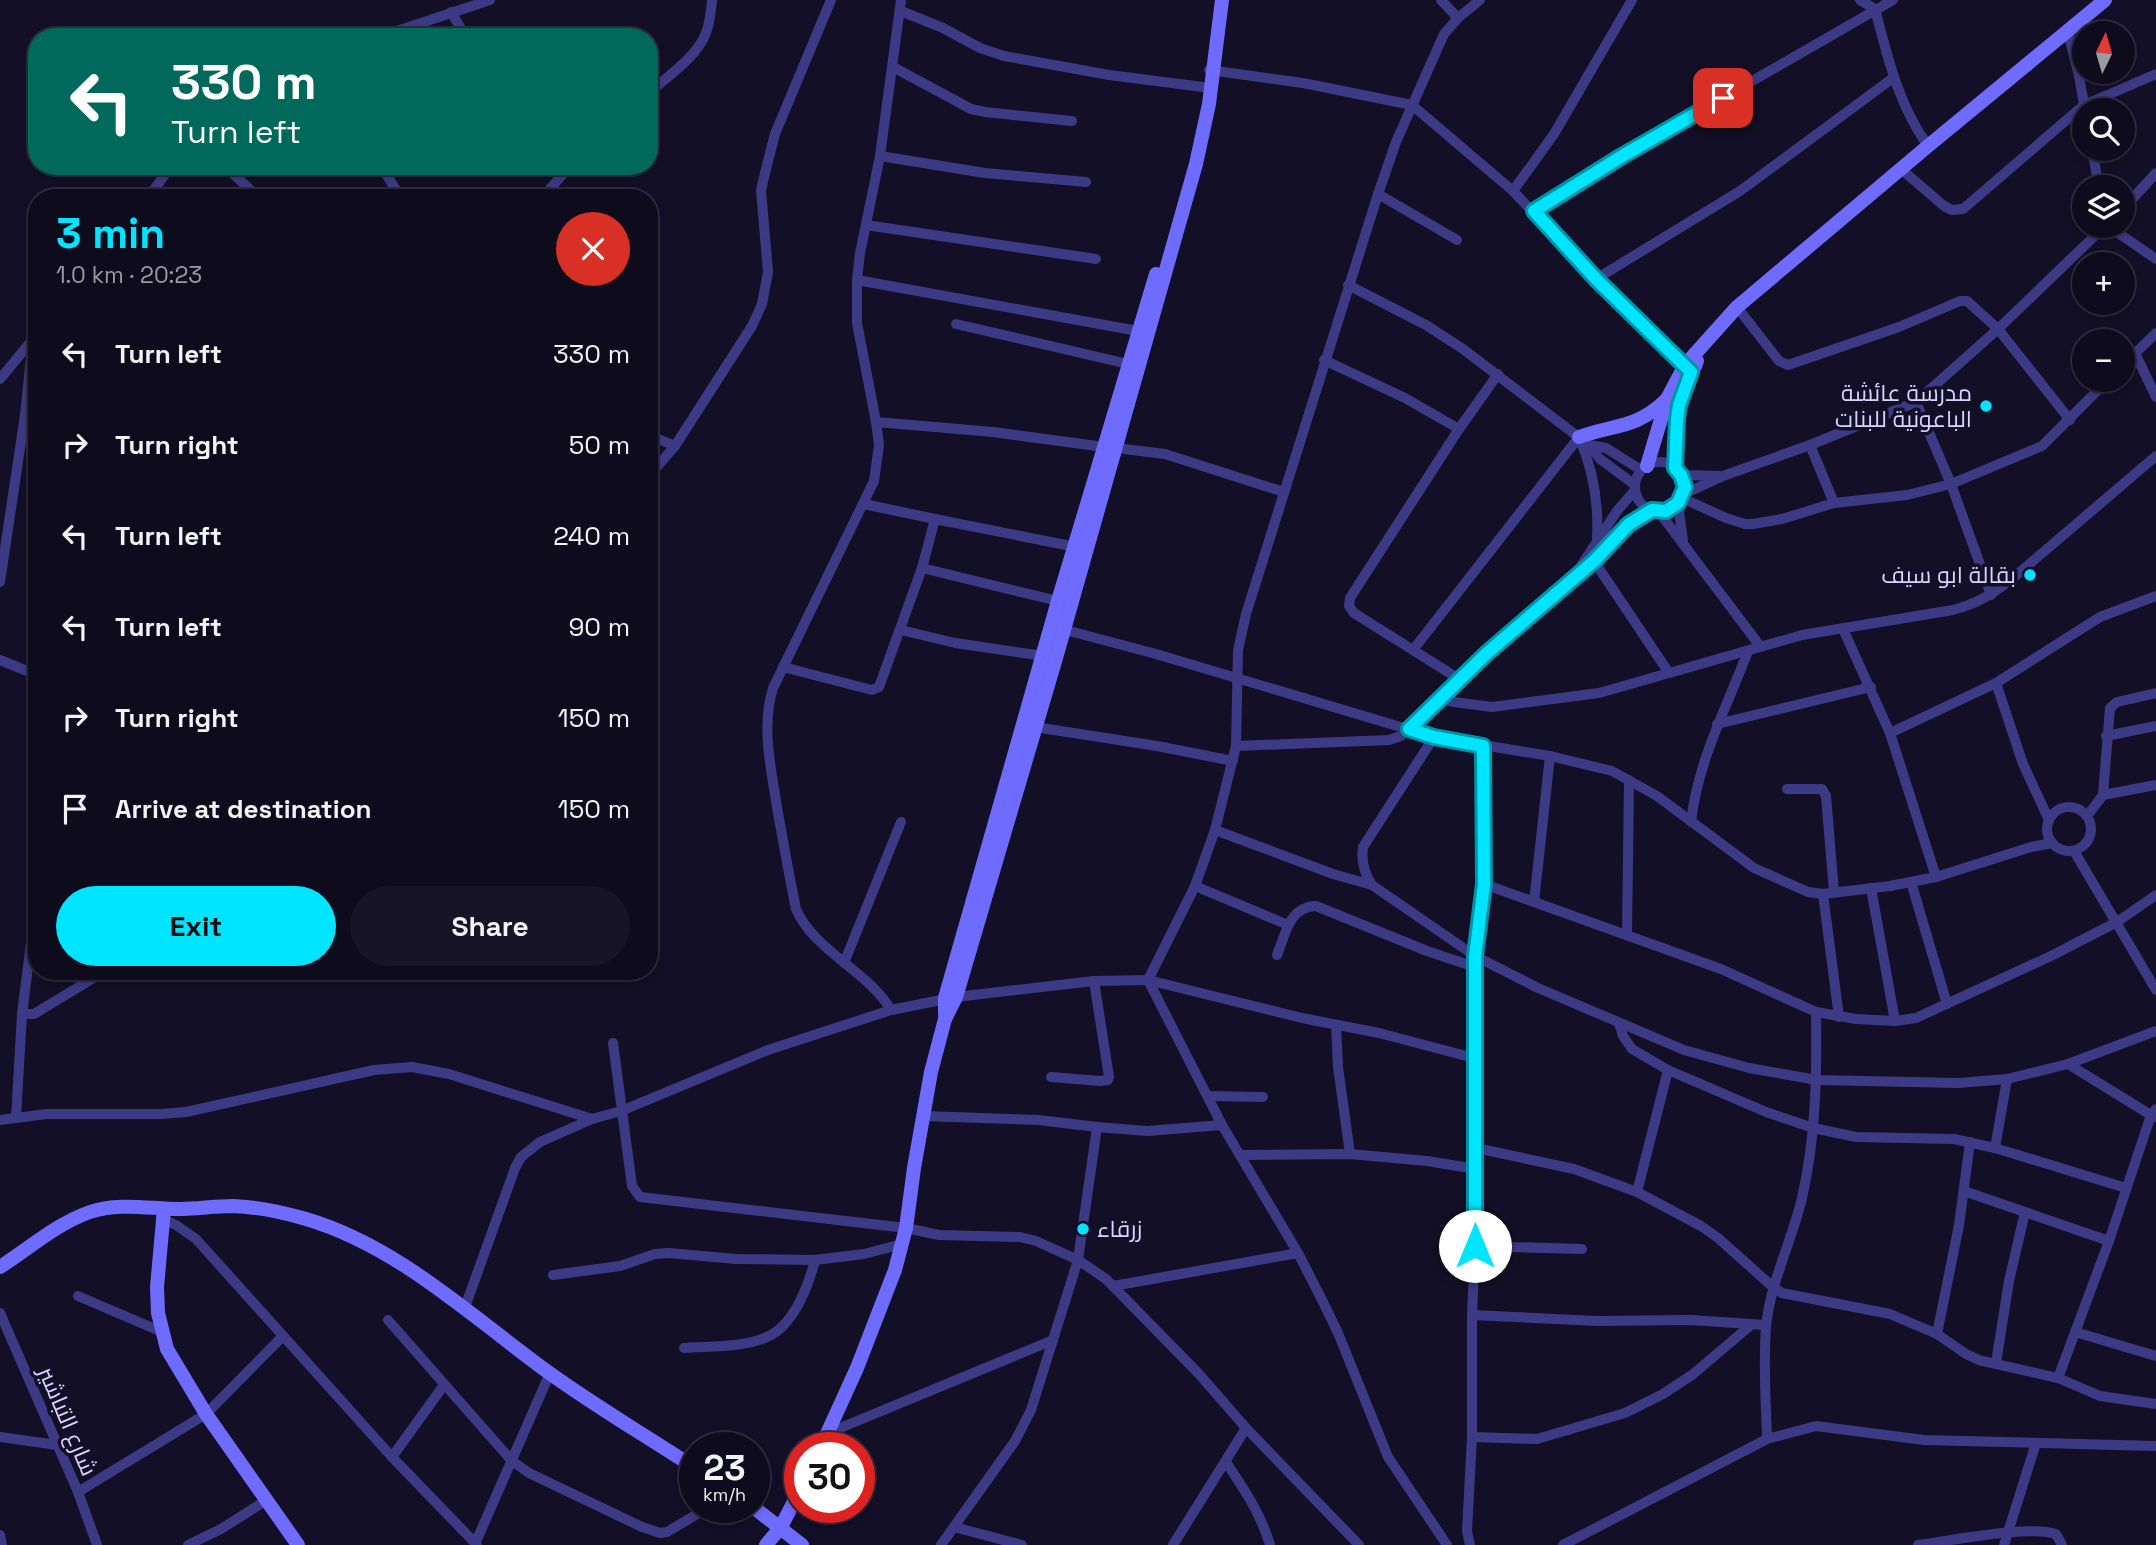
<!DOCTYPE html>
<meta charset="utf-8">
<style>
body{margin:0;font-family:"Space Grotesk",Cairo,sans-serif;background:#171425;color:#f1f3f6;height:100vh;display:flex;flex-direction:column;font-size:26px;white-space:nowrap}
*{box-sizing:border-box;margin:0}
p{font-size:23px;color:#9b9ba3}
.icon{flex:none;width:38px;height:38px;fill:none;stroke:currentColor;stroke-width:2;stroke-linecap:round;stroke-linejoin:round}
.map{position:relative;flex:1;overflow:hidden}
.drawer{position:absolute;left:28px;top:189px;width:630px;height:791px;display:flex;flex-direction:column;background:#0e0b1c;border-radius:28px;box-shadow:0 4px 10px #0003,0 0 0 2px #2e2b3b}
.drawer>*{flex:none}
.banner{position:absolute;left:28px;top:28px;width:630px;height:147px;border-radius:28px;box-shadow:0 4px 10px #0003,0 0 0 2px #2e2b3b;background:#00695c;color:#fff;overflow:hidden}
.needle{width:46px;rotate:5deg}
.fabs{position:absolute;left:2072px;top:21px;display:grid;gap:14px}
.fabs a{display:grid;place-items:center;width:63px;height:63px;border-radius:50%;background:#0e0b1c;box-shadow:0 4px 10px #0003,0 0 0 2px #2e2b3b;font-size:35px}
.speed{position:absolute;left:679px;top:1432px;display:flex;gap:14px;font-size:35px;font-weight:700;text-align:center}
.speed>*{display:grid;place-content:center;width:91px;height:91px;border-radius:50%;background:#0e0b1c;box-shadow:0 4px 10px #0003,0 0 0 2px #2e2b3b;line-height:1}
.speed small{font-size:18px;font-weight:400}
.speed .limit{border:10px solid #d22;background:#fff;color:#111}
.pin{position:absolute;display:grid;place-items:center;width:60px;height:60px;color:#fff;margin:-30px;border-radius:14px;box-shadow:0 4px 10px #0006}
.me{position:absolute;width:77px;margin:-38px;rotate:0deg;stroke-linejoin:round;filter:drop-shadow(0 0 5px #0008)}
.turn{display:flex;align-items:center;gap:24px;height:147px;padding:0 28px;font-size:32px}
.turn .icon{width:91px;height:91px;stroke-width:2.5}
.turn b{display:block;font-size:49px;line-height:60px}
.round{display:grid;place-items:center;flex:none;width:74px;height:74px;border-radius:37px;background:#171425}
.overview{display:flex;align-items:center;justify-content:space-between;height:119px;padding:0 28px}
h1{font-size:42px;font-weight:600;line-height:52px;color:#00e5ff}
.primary-button{display:flex;gap:14px;margin-top:auto;padding:14px 28px}
.primary-button a{flex:1;height:80px;border-radius:42px;background:#00e5ff;color:#111;font-size:28px;font-weight:600;line-height:80px;text-align:center}
.primary-button a+a{background:#171425;color:#f1f3f6}
ul{padding:0;list-style:none}
li{display:flex;align-items:center;gap:21px;height:91px;padding:0 28px}
li div{flex:1}
li b{display:block;font-size:26px}
li em{font-style:normal}
.map>svg:first-child{display:block}
.lines{fill:none;stroke-linecap:round;stroke-linejoin:round}
.street{stroke:#3d3a85;stroke-width:10}
.secondary{stroke:#6f6bff;stroke-width:14}
.route-casing{stroke:#0095a6;stroke-width:18}
.route{stroke:#00e5ff;stroke-width:12}
.poi-dot{fill:#00e5ff;stroke:#130f26;stroke-width:2.5}
.labels{text-anchor:middle;dominant-baseline:central;stroke-width:7;stroke-linejoin:round;paint-order:stroke}
.poi-label{font-size:23px;fill:#d9d4ff;stroke:#130f26;text-anchor:end}
.street-label{font-size:23px;fill:#d9d4ff;stroke:#130f26}
</style>
<div class="map">
<svg width="2156" height="1545" viewBox="0 0 2156 1545">
<rect width="100%" height="100%" fill="#130f26"/>
<g class="lines">
<g class="street">
<path d="M1441,0l17,18"/>
<path d="M1860,0l15,9c13,49 23,95 53,137"/>
<path d="M901,11l42,17 37,20 24,8 105,19 102,13"/>
<path d="M451,12l15,25"/>
<path d="M2068,32l11,44 6,34"/>
<path d="M379,37l111,-37"/>
<path d="M893,67l78,42 14,3 87,9"/>
<path d="M1209,70l94,13 109,22 101,86 41,-57 78,-134"/>
<path d="M649,93c19,-17 48,-36 57,-60 4,-10 5,-22 6,-33"/>
<path d="M2092,149l7,38"/>
<path d="M880,156l105,17 101,9"/>
<path d="M225,166l34,32"/>
<path d="M381,166l20,32"/>
<path d="M1901,169l43,37 8,4 11,-1 121,-104 72,-31"/>
<path d="M1513,191l83,88 91,89"/>
<path d="M1378,194l79,46"/>
<path d="M148,198l23,-32"/>
<path d="M542,198l28,-32"/>
<path d="M2123,209l33,-36"/>
<path d="M1534,211l88,-55 271,-156"/>
<path d="M866,225l230,34"/>
<path d="M2108,226l48,33"/>
<path d="M1596,279l144,-88 153,-113"/>
<path d="M857,280l281,51"/>
<path d="M1348,285l78,40 37,24 126,96 11,14 35,26"/>
<path d="M1737,307l42,54 9,4 111,-38 61,-26h7l31,28 72,91"/>
<path d="M956,324l172,40"/>
<path d="M2135,353l21,44"/>
<path d="M1324,360l81,38 54,31"/>
<path d="M2123,365l33,-32"/>
<path d="M0,379l33,-40"/>
<path d="M1916,402l35,82 40,111"/>
<path d="M876,422l117,10 111,15"/>
<path d="M649,435l26,11"/>
<path d="M1589,445l17,3 35,22"/>
<path d="M1810,445l24,58"/>
<path d="M1116,448l49,6 119,38"/>
<circle cx="1660" cy="487" r="25"/>
<path d="M1681,475l38,1"/>
<path d="M649,476l26,-30 77,-120 10,-22 6,-32 -7,-82 6,-25 8,-31 56,-134"/>
<path d="M1684,494l39,-18 87,-31 106,-43 82,-73 107,-103"/>
<path d="M1682,498l44,20 19,6h8l29,-5 52,-16 73,-8 44,-11 91,-38 66,-66"/>
<path d="M864,504l71,15"/>
<path d="M1678,504l5,37"/>
<path d="M1659,512l101,134"/>
<path d="M1594,561l75,112"/>
<path d="M922,568l136,33"/>
<path d="M1577,572l40,-61 18,-21"/>
<path d="M0,582l25,-167 8,-77"/>
<path d="M1058,628l98,26 278,83 116,19 62,15 45,25 97,72 54,24 15,2 67,-8 46,-9 95,-30 21,-4"/>
<path d="M1843,629l47,104 46,144"/>
<path d="M901,630l54,13 88,13"/>
<path d="M1413,650l166,-213c15,34 20,66 18,103"/>
<path d="M0,660l37,15"/>
<path d="M783,667l89,23 7,-3 43,-119 13,-49 141,28"/>
<path d="M1459,679l-105,-66 -5,-7 1,-8 109,-169 39,-55"/>
<path d="M1996,683l27,81 26,56"/>
<path d="M1439,700l53,7 107,-14 203,-58 151,-25c24,-6 41,-17 60,-32l143,-122"/>
<path d="M1717,724l154,-37"/>
<path d="M1035,727l122,19 76,15"/>
<path d="M1890,733l106,-50 104,-66 56,-21"/>
<path d="M2106,736l50,-10"/>
<path d="M1434,737l-71,110c-2,14 1,26 9,38l103,71 63,32 146,62 65,18 68,12 141,3 49,-4 61,-15 88,-33"/>
<path d="M1236,746l153,-6 12,-4 86,-83 107,-92 35,-37 23,-14"/>
<path d="M1787,789h35l4,7 8,96"/>
<path d="M2103,795l53,-10"/>
<circle cx="2069" cy="829" r="22"/>
<path d="M2087,816l16,-21 7,-87 7,-6 39,-9"/>
<path d="M1691,822c7,-62 36,-115 57,-171"/>
<path d="M1215,830l118,44 39,11"/>
<path d="M2074,851l82,139"/>
<path d="M1911,882l36,122"/>
<path d="M1484,884l237,85 95,43 40,7 39,2 21,-3 135,-62 66,-34 39,-27"/>
<path d="M1195,886l93,39"/>
<path d="M1871,888l24,133"/>
<path d="M1823,894l16,123"/>
<path d="M37,896l-15,118h12l71,-43"/>
<path d="M1534,902l16,-146"/>
<path d="M1627,935l2,-155"/>
<path d="M1277,955c9,-22 12,-48 39,-49l111,45 48,16"/>
<path d="M844,963l57,-141"/>
<path d="M1148,980l47,-94 20,-56 21,-84 2,-96 8,-36 132,-420 18,-52 48,-108 14,-16 22,-18"/>
<path d="M1148,980l74,145 76,128 23,45 17,35 50,124 59,88"/>
<path d="M891,1010c-23,-39 -77,-59 -95,-101 -7,-34 -13,-68 -19,-102 -6,-39 -16,-80 -4,-119l101,-207 5,-36 -3,-23 -19,-99v-43l3,-27 20,-97 21,-156"/>
<path d="M1619,1023l4,13 9,13 36,21 98,42 47,16 43,9 98,2 41,9 131,40"/>
<path d="M1336,1025l2,42 12,87"/>
<path d="M613,1043l19,143 8,11 266,31 33,7 81,2 16,4 42,19 28,19 93,95 47,54 113,117"/>
<path d="M2068,1064l86,53"/>
<path d="M1051,1077l49,4 8,-1 1,-3 -15,-96"/>
<path d="M1208,1096l55,1"/>
<path d="M923,1116l116,4 58,7"/>
<path d="M16,1118l6,-104"/>
<path d="M0,1120l47,-6h114l25,-2 188,-42 38,-3 37,7 143,45"/>
<path d="M1476,1148l98,21 63,23 64,34 17,12 56,50 8,5 108,21 47,20 29,20 13,6 79,18 42,18 56,8"/>
<path d="M1995,1148l12,-69"/>
<path d="M1241,1155l109,-1 77,7 49,8"/>
<path d="M1964,1191l145,50"/>
<path d="M1637,1192l31,-122"/>
<path d="M162,1219l14,6 20,14 196,218 85,88"/>
<path d="M1475,1246l107,3"/>
<path d="M553,1275l67,-9 35,-12 14,-1 67,6 79,1 49,-6 38,-10"/>
<path d="M1113,1286l185,-33"/>
<path d="M78,1296l84,36"/>
<path d="M464,1310l51,-142 6,-11 19,-15 52,-23 29,-8 147,-61 123,-40 65,-13 138,-16 54,-1 154,38 77,15 95,25"/>
<path d="M0,1313l78,179 19,53"/>
<path d="M1472,1315l125,6 94,-1 75,5"/>
<path d="M388,1320l124,141 17,12 113,54 18,6 7,-1 42,-25"/>
<path d="M2075,1332l81,24"/>
<path d="M1937,1334l22,-109 11,-83"/>
<path d="M684,1348c27,-2 63,0 87,-13 24,-13 38,-51 44,-75"/>
<path d="M1996,1363l13,-82 16,-69"/>
<path d="M2058,1378l51,-137 42,-126 5,-6"/>
<path d="M828,1433l225,-93"/>
<path d="M0,1437l57,8"/>
<path d="M1472,1437l65,2 88,-26 38,-19 29,-19 59,-50"/>
<path d="M1767,1439c-1,-37 -4,-75 -1,-112 4,-44 26,-86 36,-129 14,-61 15,-123 14,-186"/>
<path d="M392,1457l52,-72"/>
<path d="M1226,1462c18,27 35,52 44,83"/>
<path d="M78,1492l128,-78 77,-78"/>
<path d="M954,1527l68,18"/>
<path d="M0,1535l2,10"/>
<path d="M475,1544l75,-171"/>
<path d="M188,1545l33,-16 46,-29"/>
<path d="M941,1545l74,-104 16,-31 47,-150 19,-133 50,4 75,-6"/>
<path d="M1173,1545l73,-117"/>
<path d="M1470,1545l-3,-14 5,-94v-122l3,-69v-290l9,-72 -1,-138"/>
<path d="M1563,1545l204,-106 49,-13 108,14 232,6"/>
<path d="M1918,1545c31,-4 111,-20 138,-11l6,11"/>
<path d="M2004,1545l32,-102"/>
</g>
<g class="secondary">
<path d="M1579,437c36,-13 57,-8 87,-37"/>
<path d="M1647,466l20,-67 18,-34 52,-58 191,-161 177,-146"/>
<path d="M1675,468l4,-63 18,-44"/>
<path d="M945,1014v-16l113,-397 98,-327"/>
<path d="M164,1209l-7,78 1,26 9,36 39,65 92,131"/>
<path d="M0,1267c30,-19 56,-43 90,-55 29,-10 60,-3 90,-3 17,0 35,-3 53,-3 25,1 49,6 73,13 92,27 166,98 242,153 47,34 98,64 147,96"/>
<path d="M821,1447l36,-79 38,-98 11,-42 8,-60 17,-96 14,-53 11,-22 100,-339 140,-494 13,-60 13,-104"/>
<path d="M753,1507l49,38"/>
<path d="M766,1545l15,-18 19,-37"/>
</g>
</g>
<g class="lines">
<g class="route-casing">
<path id="route" d="M1475,1246v-290l9,-72 -1,-138 -49,-9 -25,-8 78,-76 107,-92 35,-37 23,-14 14,1 12,-8 7,-16 -4,-12 -6,-7 2,-49 2,-14 12,-33 -95,-93 -62,-68 88,-55 101,-58"/>
</g>
<use href="#route" class="route"/>
</g>
<g class="poi-dot">
<circle cx="1986" cy="406" r="7"/>
<circle cx="2030" cy="575" r="7"/>
<circle cx="1083" cy="1229" r="7"/>
</g>
<g class="labels">
<g class="poi-label">
<text x="1972" y="393">مدرسة عائشة<tspan x="1972" dy="26">الباعونية للبنات</tspan></text>
<text x="2016" y="575">بقالة ابو سيف</text>
<text x="1097" y="1229" text-anchor="start">زرقاء</text>
</g>
<g class="street-label">
<text transform="translate(68 1421) rotate(67)">شارع التباشير</text>
</g>
</g>
</svg>
<div class="fabs">
<a><svg class="needle" viewBox="-14 -14 28 28"><path d="M0-13l5 13h-10z" fill="#e53935"/><path d="M0 13l5-13h-10z" fill="#9b9ba3"/></svg></a>
<a><svg class="icon" aria-label="search" viewBox="0 0 24 24"><circle cx="10" cy="10" r="6"/><path d="M15 15l6 6"/></svg></a>
<a><svg class="icon" aria-label="layers" viewBox="0 0 24 24"><path d="M12 4l9 5-9 5-9-5zM3 14l9 5 9-5"/></svg></a>
<a>+</a>
<a>−</a>
</div>
<div class="speed"><div>23<small>km/h</small></div><div class="limit">30</div></div>
<div class="pin" style="left:1723px;top:98px;background:#d93025"><svg class="icon" aria-label="arrive" viewBox="0 0 24 24"><path d="M6 21V4h12l-3 4 3 4H6"/></svg></div>
<svg class="me" style="left:1475px;top:1246px" viewBox="-20 -20 40 40"><circle r="19" fill="#fff"/><path d="M0-13L10 11 0 6-10 11z" fill="#00e5ff"/></svg>
<div class="banner">
<div class="turn"><svg class="icon" aria-label="left" viewBox="0 0 24 24"><path d="M17 20v-9H6M10 6l-5 5 5 5"/></svg><div><b>330 m</b>Turn left</div></div>
</div>
<section class="drawer">
<div class="overview"><div><h1>3 min</h1><p>1.0 km · 20:23</p></div><a class="round" style="background:#d93025;color:#fff"><svg class="icon" aria-label="close" viewBox="0 0 24 24"><path d="M6 6l12 12M18 6L6 18"/></svg></a></div>
<ul>
<li><svg class="icon" aria-label="left" viewBox="0 0 24 24"><path d="M17 20v-9H6M10 6l-5 5 5 5"/></svg><div><b>Turn left</b></div><em>330 m</em></li>
<li><svg class="icon" aria-label="right" viewBox="0 0 24 24"><path d="M7 20v-9h11M14 6l5 5-5 5"/></svg><div><b>Turn right</b></div><em>50 m</em></li>
<li><svg class="icon" aria-label="left" viewBox="0 0 24 24"><path d="M17 20v-9H6M10 6l-5 5 5 5"/></svg><div><b>Turn left</b></div><em>240 m</em></li>
<li><svg class="icon" aria-label="left" viewBox="0 0 24 24"><path d="M17 20v-9H6M10 6l-5 5 5 5"/></svg><div><b>Turn left</b></div><em>90 m</em></li>
<li><svg class="icon" aria-label="right" viewBox="0 0 24 24"><path d="M7 20v-9h11M14 6l5 5-5 5"/></svg><div><b>Turn right</b></div><em>150 m</em></li>
<li><svg class="icon" aria-label="arrive" viewBox="0 0 24 24"><path d="M6 21V4h12l-3 4 3 4H6"/></svg><div><b>Arrive at destination</b></div><em>150 m</em></li>
</ul>
<div class="primary-button"><a>Exit</a><a>Share</a></div>
</section>
</div>
